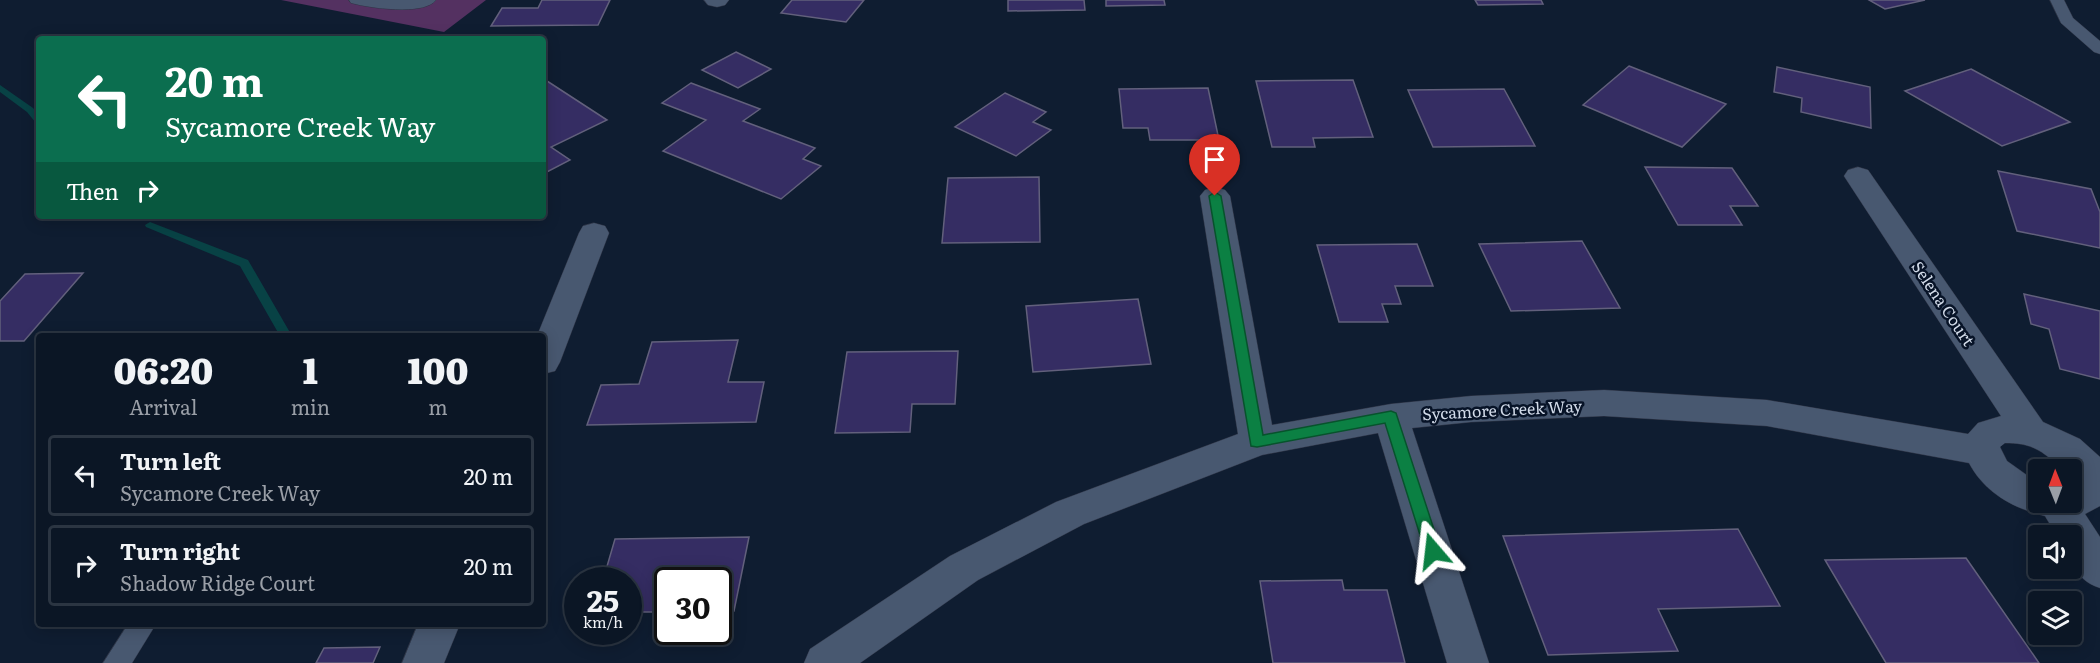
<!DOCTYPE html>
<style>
body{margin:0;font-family:Literata,serif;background:#192332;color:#f1f3f6;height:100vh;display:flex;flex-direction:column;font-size:22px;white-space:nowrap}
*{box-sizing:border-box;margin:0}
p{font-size:20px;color:#9a9fa7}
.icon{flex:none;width:33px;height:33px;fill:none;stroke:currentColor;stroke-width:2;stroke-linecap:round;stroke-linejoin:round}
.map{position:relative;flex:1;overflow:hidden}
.sheet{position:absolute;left:36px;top:333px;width:510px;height:294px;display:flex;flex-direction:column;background:#0b1625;border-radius:6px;box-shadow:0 3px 15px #0003,0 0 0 2px #2b3542}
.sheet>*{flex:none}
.guide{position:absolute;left:36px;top:36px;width:510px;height:183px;border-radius:6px;box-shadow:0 3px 15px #0003,0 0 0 2px #2b3542;background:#0b6e4f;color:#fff;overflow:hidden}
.needle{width:39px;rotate:359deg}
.controls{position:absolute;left:2028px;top:459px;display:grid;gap:12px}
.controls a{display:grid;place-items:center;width:54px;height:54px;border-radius:6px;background:#0b1625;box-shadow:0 3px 15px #0003,0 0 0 2px #2b3542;font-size:30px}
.speed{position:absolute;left:564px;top:567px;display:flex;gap:12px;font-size:30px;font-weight:700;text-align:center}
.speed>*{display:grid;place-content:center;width:78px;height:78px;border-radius:50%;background:#0b1625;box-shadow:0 3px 15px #0003,0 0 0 2px #2b3542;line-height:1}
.speed small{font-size:15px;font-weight:400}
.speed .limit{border:3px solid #111;border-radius:9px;background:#fff;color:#111}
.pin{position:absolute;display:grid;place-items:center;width:51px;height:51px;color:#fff;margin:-62px -26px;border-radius:50% 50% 50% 0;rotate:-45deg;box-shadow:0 0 6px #0007}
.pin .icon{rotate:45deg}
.me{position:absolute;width:66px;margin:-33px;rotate:343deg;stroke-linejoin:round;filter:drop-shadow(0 0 4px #0008)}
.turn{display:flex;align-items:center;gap:21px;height:126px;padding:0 30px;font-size:27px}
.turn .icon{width:78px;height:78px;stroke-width:2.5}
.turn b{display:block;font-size:42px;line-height:51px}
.then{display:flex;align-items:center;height:57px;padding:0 30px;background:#0003;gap:12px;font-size:22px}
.eta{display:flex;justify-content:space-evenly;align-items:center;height:102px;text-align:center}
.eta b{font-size:36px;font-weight:800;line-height:42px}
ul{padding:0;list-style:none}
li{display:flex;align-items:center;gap:18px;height:81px;margin:0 12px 9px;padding:0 18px;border:3px solid #2b3542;border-radius:6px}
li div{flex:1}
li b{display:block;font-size:22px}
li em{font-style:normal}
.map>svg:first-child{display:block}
.green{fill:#543161}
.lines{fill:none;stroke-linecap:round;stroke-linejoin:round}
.stream{fill:#084245;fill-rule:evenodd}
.building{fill:#352d63;stroke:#62607c;stroke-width:1.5}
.lane-casing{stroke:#2f3546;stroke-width:1}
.street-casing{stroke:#2f3546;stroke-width:1}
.lane{fill:#485870;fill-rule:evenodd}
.street{fill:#485870;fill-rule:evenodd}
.route{fill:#0b8043;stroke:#07532c;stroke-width:1.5}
.labels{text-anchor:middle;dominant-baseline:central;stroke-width:5;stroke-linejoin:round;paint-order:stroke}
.street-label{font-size:16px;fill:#d2dbe9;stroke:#071327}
</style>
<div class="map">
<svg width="2100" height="663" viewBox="0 0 2100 663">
<rect width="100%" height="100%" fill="#0f1d31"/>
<path class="green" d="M281,0h205l-42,32z"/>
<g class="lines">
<g class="stream">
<path d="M0,85l33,23 6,7v9l-3,-1 -9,-11 -27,-20z"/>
<path d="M150,222l98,38 44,76h-12l-40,-70 -94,-39 -1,-2z"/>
</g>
</g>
<g class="building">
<path d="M542,0h68l-12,25 -107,1 11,-18h36z"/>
<path d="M792,0h72l-18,22 -65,-9z"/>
<path d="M1008,0h76l1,10 -77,1z"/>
<path d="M1106,0h58l1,5 -59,1z"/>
<path d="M1475,0h66l2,4 -65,1z"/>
<path d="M1869,0h56l-40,9z"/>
<path d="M736,52l35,17 -33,19 -36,-18z"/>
<path d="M1629,66l97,38 -44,43 -99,-42z"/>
<path d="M1777,67l93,20 1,41 -70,-16 1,-14 -28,-6z"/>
<path d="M1971,69l99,53 -68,24 -97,-55z"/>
<path d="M1353,80l20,57 -60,1 2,9h-43l-16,-66z"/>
<path d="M547,81l60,39 -56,27 19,13 -27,14v-91z"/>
<path d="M691,83l69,26 -17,12 72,27 -12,11 18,7 -40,33 -118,-48 43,-31 -44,-17z"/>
<path d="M1208,88l11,52h-69l-2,-12h-25l-4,-39z"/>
<path d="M1504,89l31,57 -102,1 -25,-57z"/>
<path d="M1005,93l41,19 -13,10 18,8 -35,26 -61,-29z"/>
<path d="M1645,167l87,1 26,38h-28l12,19h-64z"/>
<path d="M1998,171l93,18 9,23v36l-83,-17z"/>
<path d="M1039,177l1,65 -98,1 6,-65z"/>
<path d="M211,216h75l-3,3z"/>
<path d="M1582,241l38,67 -109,3 -32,-67z"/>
<path d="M1417,244l16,42h-38l6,18h-19l6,18h-49l-22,-77z"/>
<path d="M83,273l-59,68h-24v-40l25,-27z"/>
<path d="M2024,294l76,17v68l-40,-10 -11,-40 -18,-5z"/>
<path d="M1138,299l13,65 -118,8 -7,-66z"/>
<path d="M738,340l-10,42h36l-8,40 -169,3 14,-40 38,-1 13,-42z"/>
<path d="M958,351l-3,53h-43l-2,28 -75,1 12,-81z"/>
<path d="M1738,529l42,77 -122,3 20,42 -130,4 -45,-119z"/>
<path d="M749,537l-15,74h-16v-31h-50v32h-40v-32h-25l12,-41z"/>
<path d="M1966,558l73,105h-153l-61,-103z"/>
<path d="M1342,580l2,10h43l18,73h-132l-13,-82z"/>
<path d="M380,647l-7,16h-57l8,-15z"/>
</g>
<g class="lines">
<g class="lane-casing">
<g id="lane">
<path d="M349,0h87c-12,16 -67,8 -85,3z"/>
<path d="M2050,0h14l9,18 27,23v13l-6,-2 -33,-29z"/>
<path d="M128,624h28l-24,39h-29z"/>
</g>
</g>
<g class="street-casing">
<g id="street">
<path d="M704,0h25l-4,5 -8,2 -9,-2z"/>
<path d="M1858,167l10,3 175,252 37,17 20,18v49l-15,8 15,23v51c-27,-9 -28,-27 -28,-52h-15l-12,-20c-32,-8 -60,-23 -76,-53l-202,-37 -163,-10 -133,6 -59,6 77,235h-42l-69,-230 -116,22 -178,69 -106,56 -118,83h-56l6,-14 140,-93 106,-54 182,-68 -38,-238 5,-6 10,-3 10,3 5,6 42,229 119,-21 80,-8 133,-6 163,10 201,34 10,-11 23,-7 -157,-240 4,-6zM2005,443c12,0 22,1 33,7 10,5 23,20 34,20v32h-34v-19l-31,-22 -7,-14z"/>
<path d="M594,223l11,3 4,7 -49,129 -5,9 -12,3v-38h-6l42,-103 4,-7z"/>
<path d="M418,624h42l-16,39h-42z"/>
</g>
</g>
<use href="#lane" class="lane"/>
<use href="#street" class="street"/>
</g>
<path class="route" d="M1215,192l6,4 42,239 128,-24 5,2 45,138 -2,5 -6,2 -6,-2 -2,-5 -40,-128 -128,24 -6,-1 -42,-250z"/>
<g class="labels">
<g class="street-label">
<text transform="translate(1944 303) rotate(56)">Selena Court</text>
<text transform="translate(1502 409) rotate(-3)">Sycamore Creek Way</text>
</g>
</g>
</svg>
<div class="controls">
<a><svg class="needle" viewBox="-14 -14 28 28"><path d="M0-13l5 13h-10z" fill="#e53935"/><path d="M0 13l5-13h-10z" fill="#9a9fa7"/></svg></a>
<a><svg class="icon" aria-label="sound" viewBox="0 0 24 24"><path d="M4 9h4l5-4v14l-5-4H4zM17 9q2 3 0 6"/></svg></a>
<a><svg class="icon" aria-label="layers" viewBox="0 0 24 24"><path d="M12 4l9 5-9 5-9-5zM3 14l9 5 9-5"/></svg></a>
</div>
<div class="speed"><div>25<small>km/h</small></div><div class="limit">30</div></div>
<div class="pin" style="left:1215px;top:196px;background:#d93025"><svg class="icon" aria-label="arrive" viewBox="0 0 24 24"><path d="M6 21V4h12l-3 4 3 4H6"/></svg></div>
<svg class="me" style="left:1433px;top:551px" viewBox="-20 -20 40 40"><path d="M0-17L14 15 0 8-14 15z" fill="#0b8043" stroke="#fff" stroke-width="4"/></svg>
<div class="guide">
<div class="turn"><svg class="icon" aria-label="left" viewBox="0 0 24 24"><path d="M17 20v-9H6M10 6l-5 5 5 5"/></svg><div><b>20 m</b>Sycamore Creek Way</div></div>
<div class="then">Then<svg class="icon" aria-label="right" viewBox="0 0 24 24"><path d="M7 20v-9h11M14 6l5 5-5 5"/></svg></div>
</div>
<section class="sheet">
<div class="eta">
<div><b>06:20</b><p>Arrival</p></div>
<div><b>1</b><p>min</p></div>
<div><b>100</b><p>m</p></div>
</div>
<ul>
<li><svg class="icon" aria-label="left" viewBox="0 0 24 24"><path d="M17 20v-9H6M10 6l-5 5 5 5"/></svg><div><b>Turn left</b><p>Sycamore Creek Way</p></div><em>20 m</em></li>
<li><svg class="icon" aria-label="right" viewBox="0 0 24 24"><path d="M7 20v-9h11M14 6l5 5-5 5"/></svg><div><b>Turn right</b><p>Shadow Ridge Court</p></div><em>20 m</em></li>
</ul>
</section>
</div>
